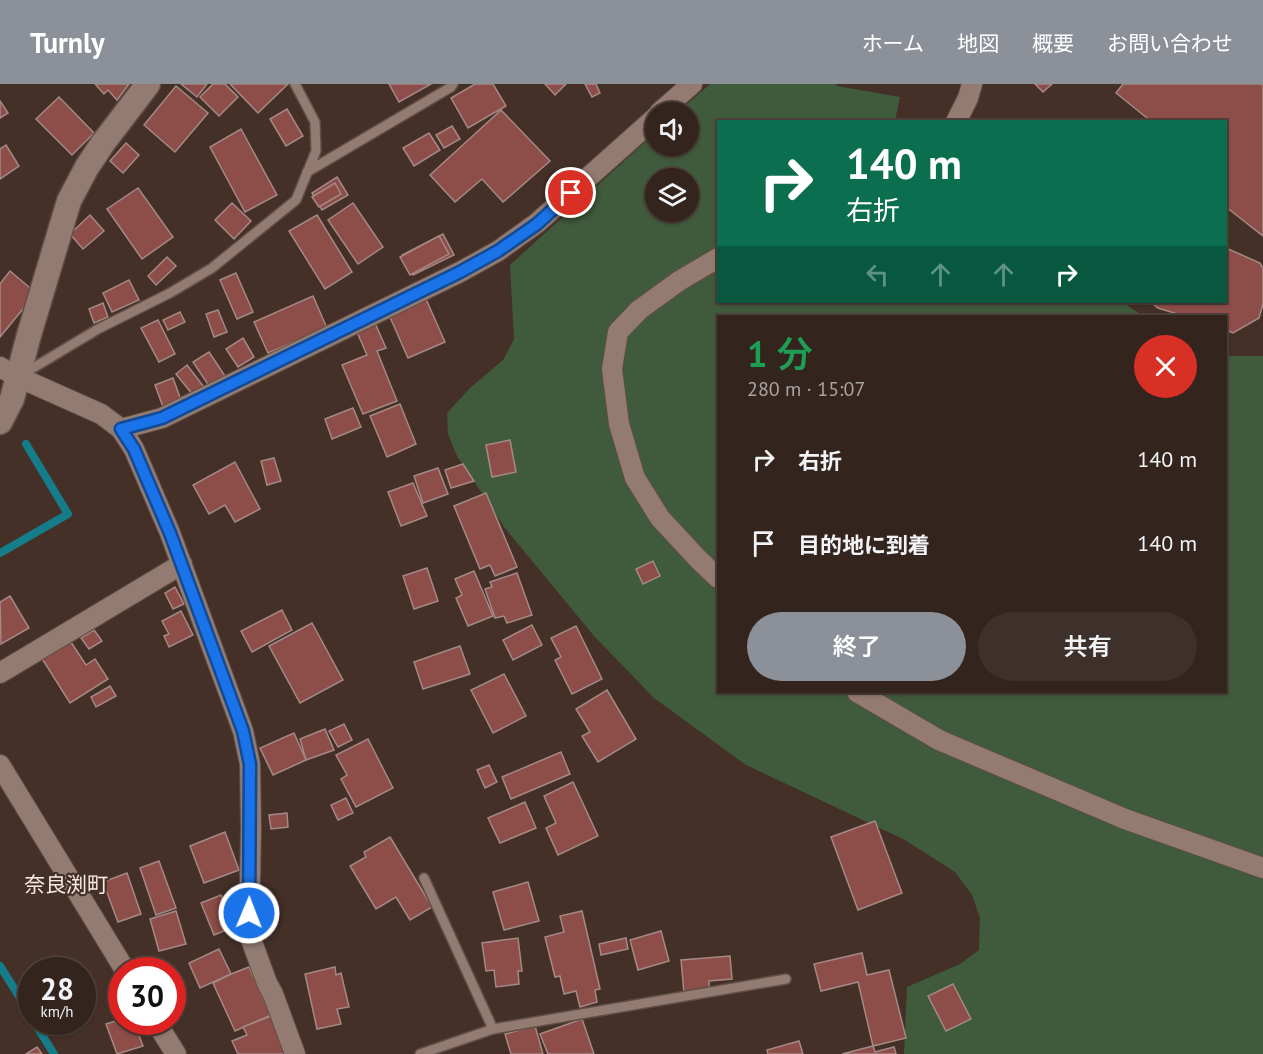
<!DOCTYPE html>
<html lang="ja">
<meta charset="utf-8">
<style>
body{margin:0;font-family:"PT Sans","Noto Sans JP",sans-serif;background:#3e302a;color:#f1f3f6;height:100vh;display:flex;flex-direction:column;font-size:22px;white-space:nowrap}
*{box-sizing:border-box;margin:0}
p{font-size:20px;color:#a9a4a4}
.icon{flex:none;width:33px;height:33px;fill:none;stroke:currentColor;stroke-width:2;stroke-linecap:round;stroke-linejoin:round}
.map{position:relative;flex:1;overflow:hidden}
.details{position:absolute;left:717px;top:231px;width:510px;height:378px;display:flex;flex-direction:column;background:#33241d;border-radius:0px;box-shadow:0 2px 4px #0004,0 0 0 2px #4e413b}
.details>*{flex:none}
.hud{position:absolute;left:717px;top:36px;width:510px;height:183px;border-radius:0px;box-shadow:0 2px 4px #0004,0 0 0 2px #4e413b;background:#0b6e4f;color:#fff;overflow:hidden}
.controls{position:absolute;left:645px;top:18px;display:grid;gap:12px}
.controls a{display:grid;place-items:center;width:54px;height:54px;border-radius:50%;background:#33241d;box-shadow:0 2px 4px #0004,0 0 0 2px #4e413b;font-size:30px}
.speed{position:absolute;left:18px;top:873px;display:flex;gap:12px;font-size:30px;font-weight:700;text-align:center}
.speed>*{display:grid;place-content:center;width:78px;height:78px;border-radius:50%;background:#33241d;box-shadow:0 2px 4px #0004,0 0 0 2px #4e413b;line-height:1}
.speed small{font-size:15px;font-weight:400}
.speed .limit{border:9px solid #d22;background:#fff;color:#111}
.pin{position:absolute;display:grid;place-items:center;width:51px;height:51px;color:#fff;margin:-26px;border:3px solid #fff;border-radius:50%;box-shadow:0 2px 6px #0007}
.me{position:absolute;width:66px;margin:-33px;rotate:1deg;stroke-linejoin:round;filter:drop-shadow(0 0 4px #0008)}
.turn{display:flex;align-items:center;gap:21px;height:126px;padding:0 30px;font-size:27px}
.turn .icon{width:78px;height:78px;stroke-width:2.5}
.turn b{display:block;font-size:42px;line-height:51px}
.lanes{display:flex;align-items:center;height:57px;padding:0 30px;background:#0003;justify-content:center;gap:30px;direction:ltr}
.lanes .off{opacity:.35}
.round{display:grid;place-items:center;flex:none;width:63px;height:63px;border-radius:32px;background:#3e302a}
.headline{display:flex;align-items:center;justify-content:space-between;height:102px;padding:0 30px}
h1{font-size:36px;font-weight:600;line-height:45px;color:#1e9e55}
.action{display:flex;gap:12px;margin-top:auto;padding:12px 30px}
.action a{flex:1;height:69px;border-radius:36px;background:#8c9099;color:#fff;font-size:24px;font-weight:600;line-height:69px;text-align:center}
.action a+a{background:#3e302a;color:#f1f3f6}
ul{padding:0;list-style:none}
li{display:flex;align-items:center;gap:18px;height:84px;padding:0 30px}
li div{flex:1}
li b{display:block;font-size:22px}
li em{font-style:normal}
header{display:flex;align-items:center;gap:36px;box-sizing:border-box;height:84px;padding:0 30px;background:#8c9099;color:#fff}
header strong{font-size:28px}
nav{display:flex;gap:33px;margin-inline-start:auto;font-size:21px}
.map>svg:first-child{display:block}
.green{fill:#405a3c;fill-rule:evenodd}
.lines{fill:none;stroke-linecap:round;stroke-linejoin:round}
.stream{stroke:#157c89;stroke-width:8}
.building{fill:#8d4d48;stroke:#a48986;stroke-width:1.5}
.service-casing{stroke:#604e46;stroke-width:12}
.minor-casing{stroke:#604e46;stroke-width:22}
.tertiary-casing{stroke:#604e46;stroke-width:27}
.service{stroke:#937b71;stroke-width:9}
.minor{stroke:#937b71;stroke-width:20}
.tertiary{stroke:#937b71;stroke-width:24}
.route-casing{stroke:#114b97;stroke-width:15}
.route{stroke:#1a73e8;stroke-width:10}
.labels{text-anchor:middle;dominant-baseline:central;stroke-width:4.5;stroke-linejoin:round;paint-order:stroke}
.quarter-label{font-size:21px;fill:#f8eae4;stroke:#443027}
</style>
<header>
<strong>Turnly</strong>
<nav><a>ホーム</a><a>地図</a><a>概要</a><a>お問い合わせ</a></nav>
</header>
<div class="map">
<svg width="1263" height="970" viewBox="0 0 1263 970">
<rect width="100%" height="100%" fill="#443027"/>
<path class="green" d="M710,0h126l1,2 63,11 -5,24 -177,1v180h404l21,14h-425v376h508v-336h37v698h-359l3,-67 53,-23 19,-14 1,-32 -8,-23 -17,-23 -50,-32 -159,-75 -92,-67 -60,-62 -89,-108 -48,-72 -9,-22 -1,-21 23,-25 33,-28 11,-21 -4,-74 145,-132 1,13h32v-34h-10zM656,94h32v34h-32z"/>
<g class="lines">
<g class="stream">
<path d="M0,469l68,-39 -42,-70"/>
<path d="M0,882l32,51"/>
<path d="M34,938l20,32"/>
</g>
</g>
<g class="building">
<path d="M95,0h34l-12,16 -9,-10 -4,4z"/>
<path d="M181,0h26l-10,13z"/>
<path d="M213,0h12l13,13 -19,19 -19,-19z"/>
<path d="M230,0h58l-30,29z"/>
<path d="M389,0h42l-32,18z"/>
<path d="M475,0h18l13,22 -38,22 -17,-30z"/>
<path d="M545,0h21l-11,11z"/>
<path d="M585,0h11l4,9 -8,4z"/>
<path d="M1035,0h17l-9,8z"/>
<path d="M1123,0h140v152l-37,-29v-85h-74l-36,-29z"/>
<path d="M176,2l32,27 -33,39 -31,-27z"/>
<path d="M59,13l35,36 -22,22 -36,-36z"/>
<path d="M0,17l8,12 -8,5z"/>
<path d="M287,25l16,27 -17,10 -16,-27z"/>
<path d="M501,26l49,51 -47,41 -21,-23 -27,23 -25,-27z"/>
<path d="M452,42l8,13 -16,9 -8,-13z"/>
<path d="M241,45l36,66 -32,17 -35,-65z"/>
<path d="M429,49l11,17 -26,16 -11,-18z"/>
<path d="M126,59l13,12 -16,18 -13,-12z"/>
<path d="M6,61l13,21 -19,13v-30z"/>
<path d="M337,93l11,18 -26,15 -10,-17z"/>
<path d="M335,99l6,11 -22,13 -7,-10z"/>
<path d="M138,104l35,49 -31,22 -35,-50z"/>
<path d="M232,119l19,18 -17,18 -19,-19z"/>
<path d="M353,119l30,44 -25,17 -30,-44z"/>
<path d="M90,131l14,16 -21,18 -13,-15z"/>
<path d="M317,131l35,57 -27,17 -36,-58z"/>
<path d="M443,150l11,21 -41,20 -11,-20z"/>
<path d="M439,152l10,18 -39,21 -10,-18z"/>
<path d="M1226,164l34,15 3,5v36l-4,14 -26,15 -7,-3v-14h-42l-26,-8 -7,-6h75z"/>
<path d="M167,173l9,9 -20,19 -8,-9z"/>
<path d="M10,187l26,22 -36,44v-53z"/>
<path d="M236,189l17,39 -16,7 -17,-39z"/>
<path d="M129,196l10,20 -27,12 -9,-19z"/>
<path d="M313,212l14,32 -59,25 -14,-31z"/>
<path d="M426,215l19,43 -37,16 -19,-43z"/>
<path d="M103,219l5,14 -14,6 -5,-14z"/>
<path d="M218,226l9,22 -13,5 -8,-23z"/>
<path d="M180,228l5,10 -17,8 -5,-10z"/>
<path d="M158,236l17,34 -16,8 -18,-34z"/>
<path d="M375,239l11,25 -9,3 20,50 -34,13 -21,-49 25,-10 -11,-25z"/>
<path d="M243,254l11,19 -16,10 -12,-18z"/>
<path d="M209,268l16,24 -16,10 -16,-24z"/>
<path d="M187,281l17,22 -11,8 -17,-21z"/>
<path d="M173,294l8,22 -18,7 -8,-22z"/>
<path d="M400,320l16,40 -29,13 -17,-41z"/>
<path d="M353,324l8,19 -29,12 -7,-20z"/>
<path d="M510,356l6,32 -24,5 -6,-32z"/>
<path d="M274,374l7,23 -14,4 -6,-24z"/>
<path d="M235,378l25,47 -25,13 -10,-17 -16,9 -16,-29z"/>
<path d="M463,380l11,17 -23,7 -6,-18z"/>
<path d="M438,384l10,26 -25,9 -9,-27z"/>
<path d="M413,399l14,33 -26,10 -13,-34z"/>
<path d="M486,409l31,74 -22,9 -5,-11 -10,4 -26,-63z"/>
<path d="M653,477l7,15 -17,8 -7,-15z"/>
<path d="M427,484l11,33 -24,8 -11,-33z"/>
<path d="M474,487l19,45 -25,10 -12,-28 6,-3 -7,-16z"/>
<path d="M517,489l15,42 -25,8 -3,-7 -9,2 -10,-29 7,-2 -2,-5z"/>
<path d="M175,503l9,17 -11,5 -8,-16z"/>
<path d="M10,512l19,32 -28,16 -1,-42z"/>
<path d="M282,526l10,20 -40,22 -11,-21z"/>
<path d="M181,527l12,24 -24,12 -5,-11 5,-2 -7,-13z"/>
<path d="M312,539l31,57 -43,23 -31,-57z"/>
<path d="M532,541l10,20 -29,15 -10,-20z"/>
<path d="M576,542l26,53 -30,15 -17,-34 6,-3 -10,-19z"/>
<path d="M94,546l8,11 -13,8 -8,-11z"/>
<path d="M69,555l17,26 9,-6 13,20 -38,24 -29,-46z"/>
<path d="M460,562l10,28 -47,15 -9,-27z"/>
<path d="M504,590l22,42 -33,17 -22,-43z"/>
<path d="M110,602l6,10 -20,11 -5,-10z"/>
<path d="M607,606l29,49 -38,23 -16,-26 8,-4 -14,-23z"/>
<path d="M344,640l8,16 -14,7 -9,-16z"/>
<path d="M325,645l9,21 -28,10 -6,-21z"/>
<path d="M294,649l12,27 -33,15 -13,-27z"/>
<path d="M368,655l25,49 -37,19 -15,-28 6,-4 -11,-20z"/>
<path d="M561,668l9,22 -59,25 -9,-22z"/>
<path d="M489,681l8,17 -12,6 -8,-18z"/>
<path d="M573,698l25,54 -40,19 -12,-27 10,-5 -12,-27z"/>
<path d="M346,714l7,15 -15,7 -7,-15z"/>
<path d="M525,718l11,26 -36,15 -12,-25z"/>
<path d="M287,729l1,14 -17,2 -2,-14z"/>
<path d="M875,737l27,72 -44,17 -27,-73z"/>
<path d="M225,748l14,38 -35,13 -14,-37z"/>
<path d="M390,753l42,70 -22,13 -14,-23 -20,12 -26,-43 16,-9 -2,-5z"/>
<path d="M159,777l17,47 -20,7 -16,-47z"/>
<path d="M127,789l14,41 -23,8 -15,-40z"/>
<path d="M528,798l11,39 -35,9 -11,-38z"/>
<path d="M221,811l13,32 -20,8 -13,-32z"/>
<path d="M176,827l10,33 -27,7 -9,-32z"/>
<path d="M582,827l18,78 -5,1 2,12 -17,5 -4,-16 -12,3 -4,-18 -5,1 -10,-40 19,-5 -4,-16z"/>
<path d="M661,847l8,30 -31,9 -8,-30z"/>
<path d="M518,854l4,33h-4l1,13 -23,3 -2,-17 -8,1 -4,-28z"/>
<path d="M626,854l2,11 -27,6 -2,-11z"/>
<path d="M219,865l12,25 -31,14 -11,-25z"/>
<path d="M862,869l5,22 22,-5 17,68 -33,8 -15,-64 -37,9 -7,-27z"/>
<path d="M730,872l2,23 -23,2v10l-25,2 -3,-33z"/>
<path d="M249,883l22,48 -36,16 -22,-48 18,-9z"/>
<path d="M335,883l1,8 5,-2 8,34 -12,2 4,15 -24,5 -12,-55z"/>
<path d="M953,900l18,35 -25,12 -18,-35z"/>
<path d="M271,932l16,38h-49l-6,-13 15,-6 -4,-8z"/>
<path d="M122,935v3h12l9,24 -26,8 -11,-30z"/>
<path d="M582,935l12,35h-46l-8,-20z"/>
<path d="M535,942l8,28h-32l-6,-20z"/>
<path d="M799,957l4,13h-35l-1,-4z"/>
<path d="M873,962l2,6 19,-5 2,7h-54z"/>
<path d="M37,963l5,7h-16z"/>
</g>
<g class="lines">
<g class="service-casing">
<g id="service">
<path d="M307,88l144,-85 2,-3"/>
<path d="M23,290l75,-45 72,-36 42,-25 84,-68 20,-49 -1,-29 -20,-38"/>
<path d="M493,945l293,-50"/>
<path d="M420,970l73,-25 -69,-151"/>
</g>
</g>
<g class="minor-casing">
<g id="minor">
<path d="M660,28l32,-28"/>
<path d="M956,38l12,-24 4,-14"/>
<path d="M718,174l-39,23 -40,29 -21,22 -6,37 7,55 16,54 25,40 39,42 19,18"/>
<path d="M0,283l18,10 83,37 20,15 13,20 36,84 73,198 7,33 1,65 -2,105 18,49 6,11 22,60"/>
<path d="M121,345l41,-11 298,-146 38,-21 39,-28 119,-106"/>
<path d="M0,589l182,-109"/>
<path d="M857,608l82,48 186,79 138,49"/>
<path d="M0,681l125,205"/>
<path d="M156,938l20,32"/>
</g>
</g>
<g class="tertiary-casing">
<path id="tertiary" d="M0,338l12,-23 17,-64 40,-134 18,-34 16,-24 45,-59"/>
</g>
<use href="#service" class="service"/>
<use href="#minor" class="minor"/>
<use href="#tertiary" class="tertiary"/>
</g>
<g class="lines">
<g class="route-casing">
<path id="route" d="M249,829l1,-149 -7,-33 -73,-198 -36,-84 -13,-20 41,-11 298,-146 38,-21 39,-27 34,-31"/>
</g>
<use href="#route" class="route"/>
</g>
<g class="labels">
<g class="quarter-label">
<text x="66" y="800">奈良渕町</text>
</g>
</g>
</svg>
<div class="controls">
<a><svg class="icon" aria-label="sound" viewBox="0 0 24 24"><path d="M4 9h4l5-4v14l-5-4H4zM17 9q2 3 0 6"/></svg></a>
<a><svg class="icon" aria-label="layers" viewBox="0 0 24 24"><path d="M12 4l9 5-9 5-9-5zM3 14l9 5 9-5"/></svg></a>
</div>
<div class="speed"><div>28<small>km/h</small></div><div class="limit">30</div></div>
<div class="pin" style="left:571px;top:109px;background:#d93025"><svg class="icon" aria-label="arrive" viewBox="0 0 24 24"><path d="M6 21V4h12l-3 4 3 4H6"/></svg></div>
<svg class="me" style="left:249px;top:829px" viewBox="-20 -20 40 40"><circle r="17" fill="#1a73e8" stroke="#fff" stroke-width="3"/><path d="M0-11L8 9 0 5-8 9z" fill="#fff"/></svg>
<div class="hud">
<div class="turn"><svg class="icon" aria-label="right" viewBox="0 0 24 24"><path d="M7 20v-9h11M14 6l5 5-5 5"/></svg><div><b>140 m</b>右折</div></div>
<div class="lanes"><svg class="icon off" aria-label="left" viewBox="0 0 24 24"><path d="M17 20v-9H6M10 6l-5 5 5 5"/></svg><svg class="icon off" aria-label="ahead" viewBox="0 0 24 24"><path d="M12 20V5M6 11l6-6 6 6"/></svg><svg class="icon off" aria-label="ahead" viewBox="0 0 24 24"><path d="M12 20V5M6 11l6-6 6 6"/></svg><svg class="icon" aria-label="right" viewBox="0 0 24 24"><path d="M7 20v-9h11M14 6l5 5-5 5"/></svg></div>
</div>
<section class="details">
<div class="headline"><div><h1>1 分</h1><p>280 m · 15:07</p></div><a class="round" style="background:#d93025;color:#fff"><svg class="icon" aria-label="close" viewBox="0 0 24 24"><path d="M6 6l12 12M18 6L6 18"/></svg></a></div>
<ul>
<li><svg class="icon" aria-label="right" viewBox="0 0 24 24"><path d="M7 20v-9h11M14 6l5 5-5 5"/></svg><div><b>右折</b></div><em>140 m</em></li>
<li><svg class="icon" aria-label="arrive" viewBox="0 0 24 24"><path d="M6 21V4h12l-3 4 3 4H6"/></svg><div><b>目的地に到着</b></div><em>140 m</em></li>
</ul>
<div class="action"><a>終了</a><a>共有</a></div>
</section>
</div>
